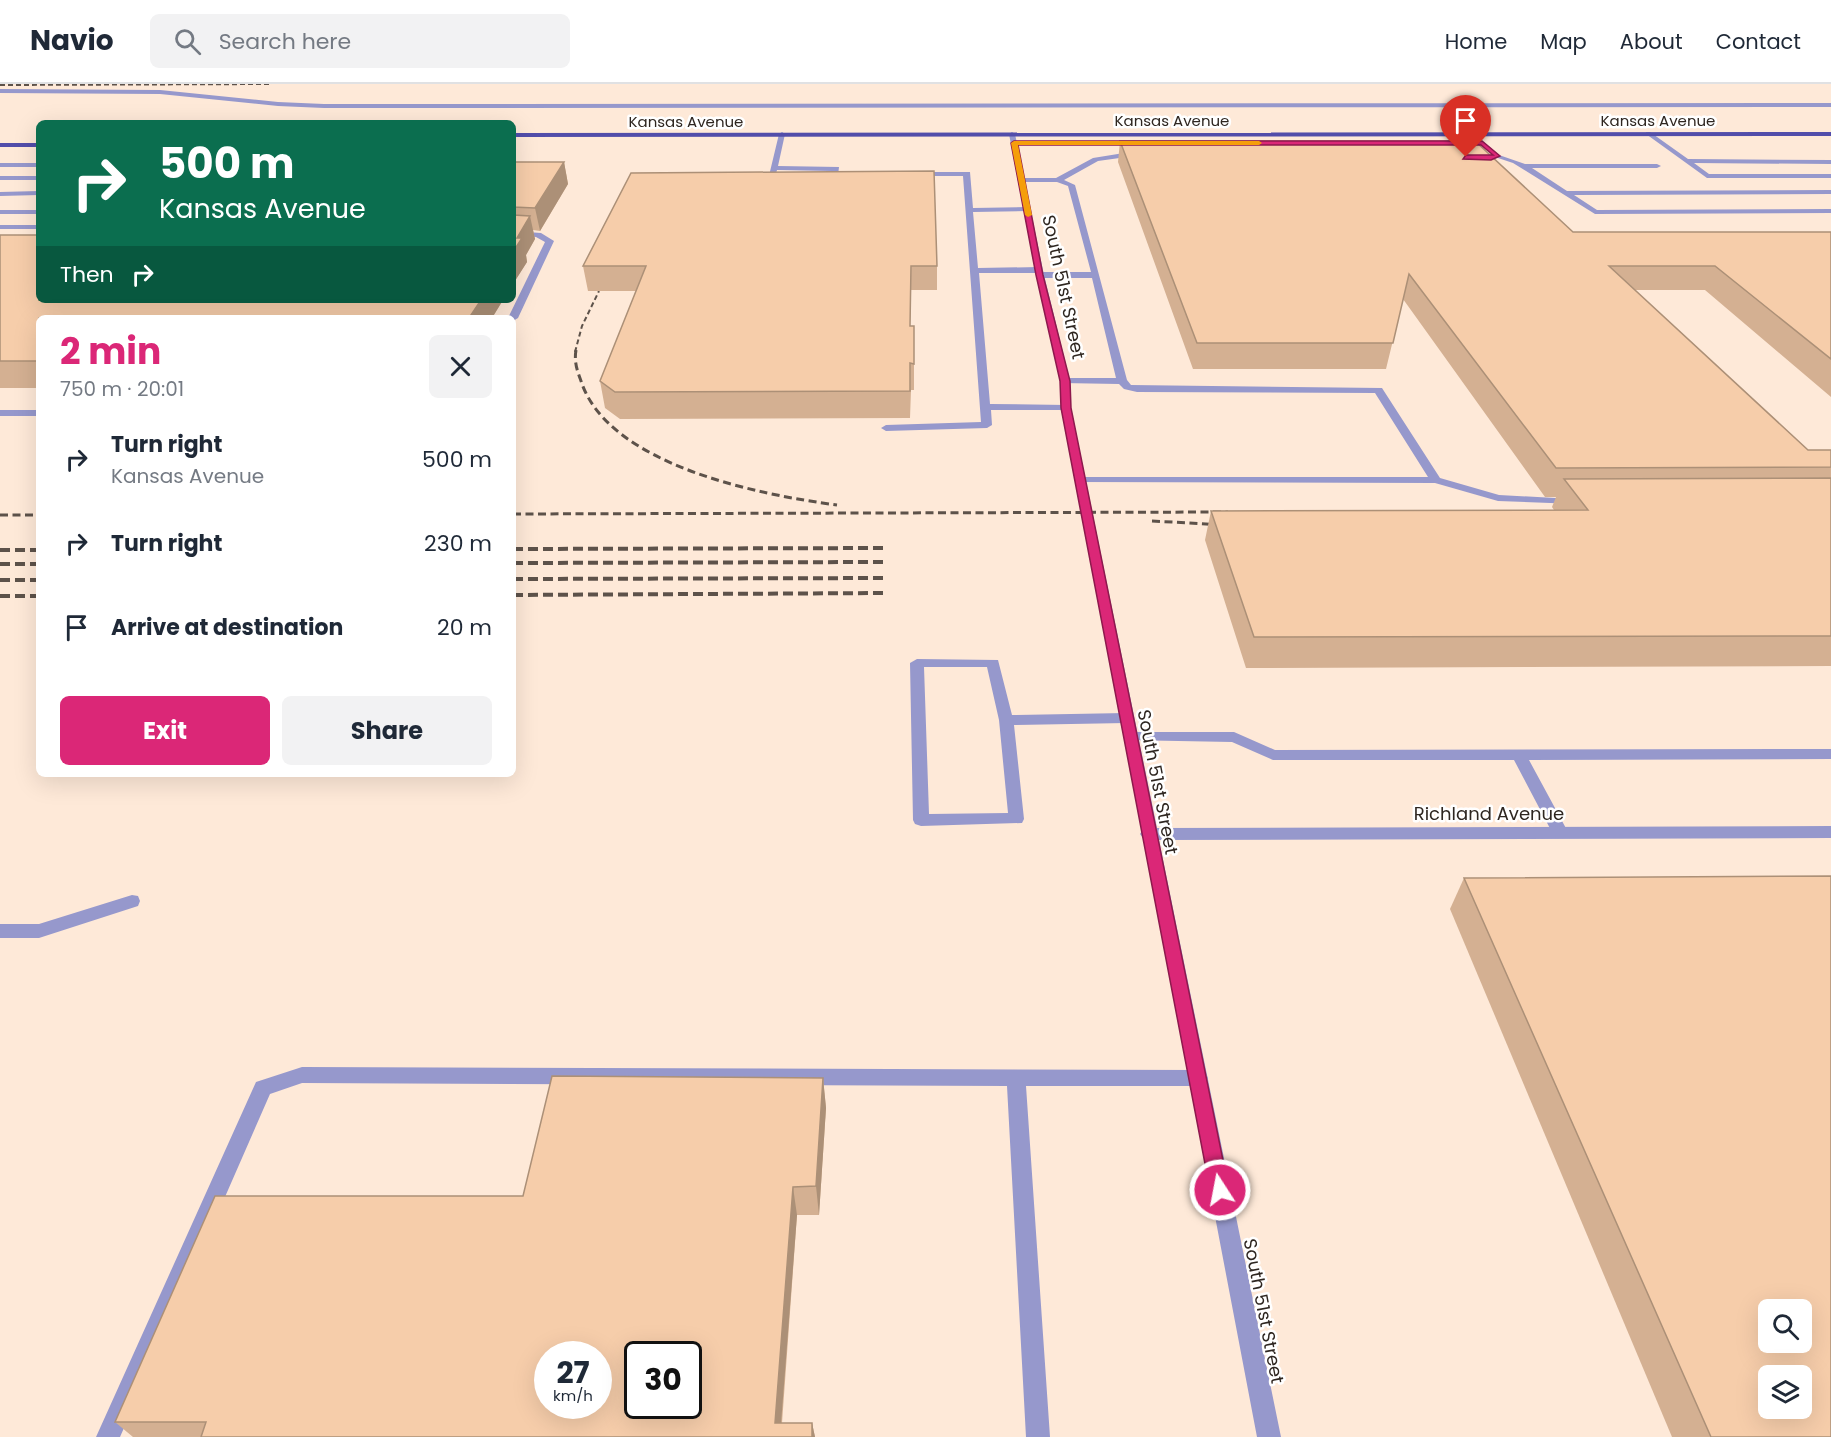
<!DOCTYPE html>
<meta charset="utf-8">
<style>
body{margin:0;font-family:Poppins,sans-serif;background:#f2f2f3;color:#1f2937;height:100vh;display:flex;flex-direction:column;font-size:22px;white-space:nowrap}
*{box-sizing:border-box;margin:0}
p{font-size:20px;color:#747a83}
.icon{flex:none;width:33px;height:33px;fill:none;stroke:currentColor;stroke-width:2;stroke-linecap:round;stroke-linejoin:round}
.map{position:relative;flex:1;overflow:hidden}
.panel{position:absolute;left:36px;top:231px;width:480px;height:462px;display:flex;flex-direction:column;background:#fff;border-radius:9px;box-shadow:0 6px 24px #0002}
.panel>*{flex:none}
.banner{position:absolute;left:36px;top:36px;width:480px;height:183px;border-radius:9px;box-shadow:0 6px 24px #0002;background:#0b6e4f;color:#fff;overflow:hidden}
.controls{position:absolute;left:1758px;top:1215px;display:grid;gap:12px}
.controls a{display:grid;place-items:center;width:54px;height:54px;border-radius:9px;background:#fff;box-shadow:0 6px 24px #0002;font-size:30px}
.speed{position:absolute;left:534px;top:1257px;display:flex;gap:12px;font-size:30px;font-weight:700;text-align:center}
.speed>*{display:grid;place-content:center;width:78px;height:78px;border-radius:50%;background:#fff;box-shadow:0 6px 24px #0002;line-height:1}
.speed small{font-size:15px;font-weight:400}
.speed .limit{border:3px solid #111;border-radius:9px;background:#fff;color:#111}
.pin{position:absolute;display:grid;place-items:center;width:51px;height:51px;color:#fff;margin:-62px -26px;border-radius:50% 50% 50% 0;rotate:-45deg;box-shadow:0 0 6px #0007}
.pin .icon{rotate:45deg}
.me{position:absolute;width:66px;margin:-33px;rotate:349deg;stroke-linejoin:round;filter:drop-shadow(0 0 4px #0008)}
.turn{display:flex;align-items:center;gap:21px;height:126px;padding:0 24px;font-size:27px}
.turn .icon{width:78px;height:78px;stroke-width:2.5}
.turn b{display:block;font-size:42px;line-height:51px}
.then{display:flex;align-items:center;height:57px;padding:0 24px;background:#0003;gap:12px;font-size:22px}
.round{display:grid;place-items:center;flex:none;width:63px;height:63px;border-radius:9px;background:#f2f2f3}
.headline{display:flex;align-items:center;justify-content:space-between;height:102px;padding:0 24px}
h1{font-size:36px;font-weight:700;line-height:45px;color:#db2777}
.button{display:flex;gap:12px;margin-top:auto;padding:12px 24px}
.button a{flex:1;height:69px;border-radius:9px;background:#db2777;color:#fff;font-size:24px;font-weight:700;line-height:69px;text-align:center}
.button a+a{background:#f2f2f3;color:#1f2937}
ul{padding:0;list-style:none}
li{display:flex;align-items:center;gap:18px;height:84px;padding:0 24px}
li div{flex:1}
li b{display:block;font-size:22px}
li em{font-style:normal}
header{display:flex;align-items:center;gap:36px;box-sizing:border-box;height:84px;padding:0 30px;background:#fff;border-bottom:2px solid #e0e1e3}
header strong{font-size:28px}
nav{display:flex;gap:33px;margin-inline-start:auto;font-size:21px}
.search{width:420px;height:54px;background:#f2f2f3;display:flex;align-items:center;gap:15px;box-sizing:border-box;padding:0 21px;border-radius:9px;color:#747a83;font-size:22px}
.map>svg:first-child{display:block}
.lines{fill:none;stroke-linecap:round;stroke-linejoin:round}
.lane{fill:#9698cc;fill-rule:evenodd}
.street{fill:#9698cc;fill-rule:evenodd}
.primary{fill:#524daa;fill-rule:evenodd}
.rail-far2{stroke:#5d524a;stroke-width:2;stroke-dasharray:5 3;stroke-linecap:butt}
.rail-far1{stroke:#5d524a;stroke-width:3;stroke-dasharray:8 4.5;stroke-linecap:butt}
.rail{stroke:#5d524a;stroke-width:4;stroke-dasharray:10 5;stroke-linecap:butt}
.wall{fill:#d4b092}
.shaded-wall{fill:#ac9077}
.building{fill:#f6cdaa;stroke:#ac9077;stroke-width:1.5;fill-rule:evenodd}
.route{fill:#db2777;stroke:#8e194d;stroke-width:1.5}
.slow{fill:#f59e0b}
.labels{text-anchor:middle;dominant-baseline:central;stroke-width:5;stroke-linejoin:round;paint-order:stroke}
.far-street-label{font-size:15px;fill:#2e2620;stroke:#fff}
.street-label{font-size:18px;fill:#2e2620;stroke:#fff}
</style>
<header>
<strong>Navio</strong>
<div class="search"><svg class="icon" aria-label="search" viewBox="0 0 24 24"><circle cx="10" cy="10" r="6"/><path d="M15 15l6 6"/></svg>Search here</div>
<nav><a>Home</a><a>Map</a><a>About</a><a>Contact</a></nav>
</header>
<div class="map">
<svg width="1831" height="1353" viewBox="0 0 1831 1353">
<rect width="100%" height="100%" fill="#fee9d8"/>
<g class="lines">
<g class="lane">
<path d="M0,5l160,1 118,12 46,2 1507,-1v4l-1507,1 -46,-2 -118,-12 -160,-1z"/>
<path d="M782,48l3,2 -7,32 61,1 -2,17h-14l-4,-2 12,-2 1,-9 -55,-1 -3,10 8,2 -15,2 12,-50z"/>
<path d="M1646,48h4l38,27 143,1v4l-137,-1 15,11h122v4h-124l-61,-44z"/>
<path d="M1480,58h4l15,13 26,9h132l4,2 -4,2h-125l35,23 264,-1v4l-257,1 23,15 234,-1v4l-236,1 -82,-51 -18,-6 -15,-13z"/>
<path d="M1124,69l17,2 -43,6 -34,19 11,5 52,195 4,5 251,3 58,90 59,17 74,4 6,3 -2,2 -79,-3 -63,-18 -359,-1v-4l4,-1h348l-53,-84 -238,-1 -13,-3 -5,-5 -58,-1 -1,-2 5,-3h51l-24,-100h-52l-4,-3 4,-3h51l-23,-86 -11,-4h-36l-4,-2 4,-2h35l37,-20z"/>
<rect x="0" y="79" width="39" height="4"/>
<path d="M910,88h60l3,36 54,-1 4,2 -4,2 -54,1 5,56 61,-1 4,3 -4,3h-60l11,131 76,1 5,3 -1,2h-79l1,15 -5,3 -101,3 -5,-3 5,-3 95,-3 -18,-246h-50z"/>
<rect x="0" y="92" width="39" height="4"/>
<path d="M39,107v4l-39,1v-4z"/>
<rect x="0" y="126" width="39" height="4"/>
<rect x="0" y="141" width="39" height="4"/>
<path d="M513,147l28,2 13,8 -36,77 -5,3v-3h-5l37,-76 -9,-5 -23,-2z"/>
<rect x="0" y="326" width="39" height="6"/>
<path d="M917,575l81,1 14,55 114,-2 7,5 -7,5 -112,2 10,94 -2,4 -101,3 -6,-2 -2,-4 -3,-157zM924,583h63l12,53 9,93 -79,1z"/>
<path d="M1130,648h104l41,18 556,-1v10l-302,1 39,72 -2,4h-12l-40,-76h-241l-41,-18 -107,-2 -2,-3z"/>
<path d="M132,811l6,1 2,5 -2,5 -99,32h-39v-14h39z"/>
<path d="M302,983l896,3 7,2 3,6 -3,6 -7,2h-172l24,351h-24l-19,-351 -705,-3 -32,11 -150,343h-24l160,-355z"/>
</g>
<path class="street" d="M1012,48l3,2 29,141 26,106 1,27 86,420 674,-2v12l-672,2 122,597h-24l-114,-599 -3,-4 2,-3 -81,-423 -1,-27 -24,-106 -27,-141z"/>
<g class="primary">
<path d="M1831,48v4l-1318,1v-4z"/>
<rect x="0" y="59" width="39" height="4"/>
</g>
<g class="rail-far2">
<path d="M0,1l272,-1"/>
<path d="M575,268l7,-26 17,-35"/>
</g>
<g class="rail-far1">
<path d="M576,266c-2,12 1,20 5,31 27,84 179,114 256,124"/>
<path d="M513,430l715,-2"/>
<path d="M0,431h39"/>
<path d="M1152,437l73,4"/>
</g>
<g class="rail">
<path d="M513,465l373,-1"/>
<path d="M0,466h39"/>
<path d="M513,479l371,-1"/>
<path d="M0,480h39"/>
<path d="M513,495l372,-1"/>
<path d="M0,496h39"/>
<path d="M513,511l373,-2"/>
<path d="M0,512h39"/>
</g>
</g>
<g class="wall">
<path d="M1120,57l453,91h258v165l-126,-107h-70l173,160h23v216l-585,2 -41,-128 6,-29 343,-1 -2,-3 4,-10h-11l-142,-198 -17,70h-193l-75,-207z"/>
<path d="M513,78h51l4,22 -28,47 -7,-1 2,9 -9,16 1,7 -14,22z"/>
<path d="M0,151l39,65h464l-11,18h-453v70h-39z"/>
<path d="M583,182h354v24h-26l-1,36h4v64h-3l-1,28 -290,1 -15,-11 -5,-27 37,-90h-49z"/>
<path d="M1464,794l367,559h-159l-222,-528z"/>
<path d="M823,994l3,30 -7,107h-22l-15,208h30l3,14h-682l-18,-15 408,-226z"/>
</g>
<g class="shaded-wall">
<path d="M564,78l4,22 -28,47 -5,-23z"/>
<path d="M530,132l5,23 -9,16 1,7 -14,22v-32l4,-14z"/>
<path d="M481,216h22l-11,18h-23z"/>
<path d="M823,994l3,30 -7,107 -3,-29z"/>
<path d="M793,1103l4,28 -17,222 -5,-14z"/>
<path d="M812,1339l3,14h-3z"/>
</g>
<g class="building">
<path d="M1120,57h355l98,91h258v127l-116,-93h-106l199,184h23v17l-275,1 -147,-194 -16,69h-196z"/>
<path d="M513,78h51l-29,46 -22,-1z"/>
<path d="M934,87l3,95h-26l-1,60h4v38l-4,-1v28l-295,1 -15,-11 46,-115h-63l48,-93z"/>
<path d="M513,131l17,1 -13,22h5l-9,14z"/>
<path d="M0,151h39v65h442l-12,18h-430v43h-39z"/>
<path d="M1831,394v158l-577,1 -43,-126 377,-1 -24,-31z"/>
<path d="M1831,792v561h-120l-247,-559zM1768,1226h34v32h-34zM1768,1292h34v32h-34z"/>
<path d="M552,992l271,2 -7,108 -23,1 -18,236h37v14h-611l5,-15h-91l100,-226h308zM548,1270h50v52h-50zM638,1270h50v52h-50z"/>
</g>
<path class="route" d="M1014,57h468l18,15 -9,4 -28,-1 3,-4h27l-12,-10h-463l25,130 27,106 1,27 158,782 -3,6 -6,3 -7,-3 -3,-6 -149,-782 -1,-27 -24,-106 -25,-132z"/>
<path class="slow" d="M1014,57h245l3,2 -3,2h-241l14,70 -4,2 -3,-2 -14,-72z"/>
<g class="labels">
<g class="far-street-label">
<text x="1172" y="36">Kansas Avenue</text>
<text x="1658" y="36">Kansas Avenue</text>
<text x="686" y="37">Kansas Avenue</text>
</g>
<g class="street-label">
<text transform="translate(1064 203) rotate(78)">South 51st Street</text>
<text transform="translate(1158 698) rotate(79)">South 51st Street</text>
<text x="1489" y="729">Richland Avenue</text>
<text transform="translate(1264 1227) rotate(79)">South 51st Street</text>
</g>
</g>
</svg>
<div class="controls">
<a><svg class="icon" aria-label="search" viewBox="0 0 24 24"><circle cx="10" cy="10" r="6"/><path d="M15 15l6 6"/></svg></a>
<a><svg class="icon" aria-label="layers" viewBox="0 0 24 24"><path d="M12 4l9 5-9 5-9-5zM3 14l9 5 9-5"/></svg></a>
</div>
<div class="speed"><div>27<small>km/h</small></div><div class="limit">30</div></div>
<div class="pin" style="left:1466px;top:73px;background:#d93025"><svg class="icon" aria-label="arrive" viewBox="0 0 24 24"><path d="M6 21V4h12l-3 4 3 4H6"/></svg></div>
<svg class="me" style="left:1220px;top:1106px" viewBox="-20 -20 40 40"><circle r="17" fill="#db2777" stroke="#fff" stroke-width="3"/><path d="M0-11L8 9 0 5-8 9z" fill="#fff"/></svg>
<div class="banner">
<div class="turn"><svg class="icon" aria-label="right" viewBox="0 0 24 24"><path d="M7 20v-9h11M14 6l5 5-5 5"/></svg><div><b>500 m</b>Kansas Avenue</div></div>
<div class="then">Then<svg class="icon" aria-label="right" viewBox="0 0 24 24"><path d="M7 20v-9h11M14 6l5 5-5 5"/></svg></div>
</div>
<section class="panel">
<div class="headline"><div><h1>2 min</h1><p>750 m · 20:01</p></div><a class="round"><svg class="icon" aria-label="close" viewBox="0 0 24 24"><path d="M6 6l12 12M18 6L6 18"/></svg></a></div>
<ul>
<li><svg class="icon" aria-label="right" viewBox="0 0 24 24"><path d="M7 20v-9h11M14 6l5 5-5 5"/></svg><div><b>Turn right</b><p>Kansas Avenue</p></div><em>500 m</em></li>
<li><svg class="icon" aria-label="right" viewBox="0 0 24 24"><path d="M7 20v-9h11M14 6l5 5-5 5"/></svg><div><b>Turn right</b></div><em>230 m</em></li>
<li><svg class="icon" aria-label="arrive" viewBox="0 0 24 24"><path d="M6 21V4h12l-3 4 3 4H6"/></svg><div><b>Arrive at destination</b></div><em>20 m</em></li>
</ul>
<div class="button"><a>Exit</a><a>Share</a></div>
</section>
</div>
